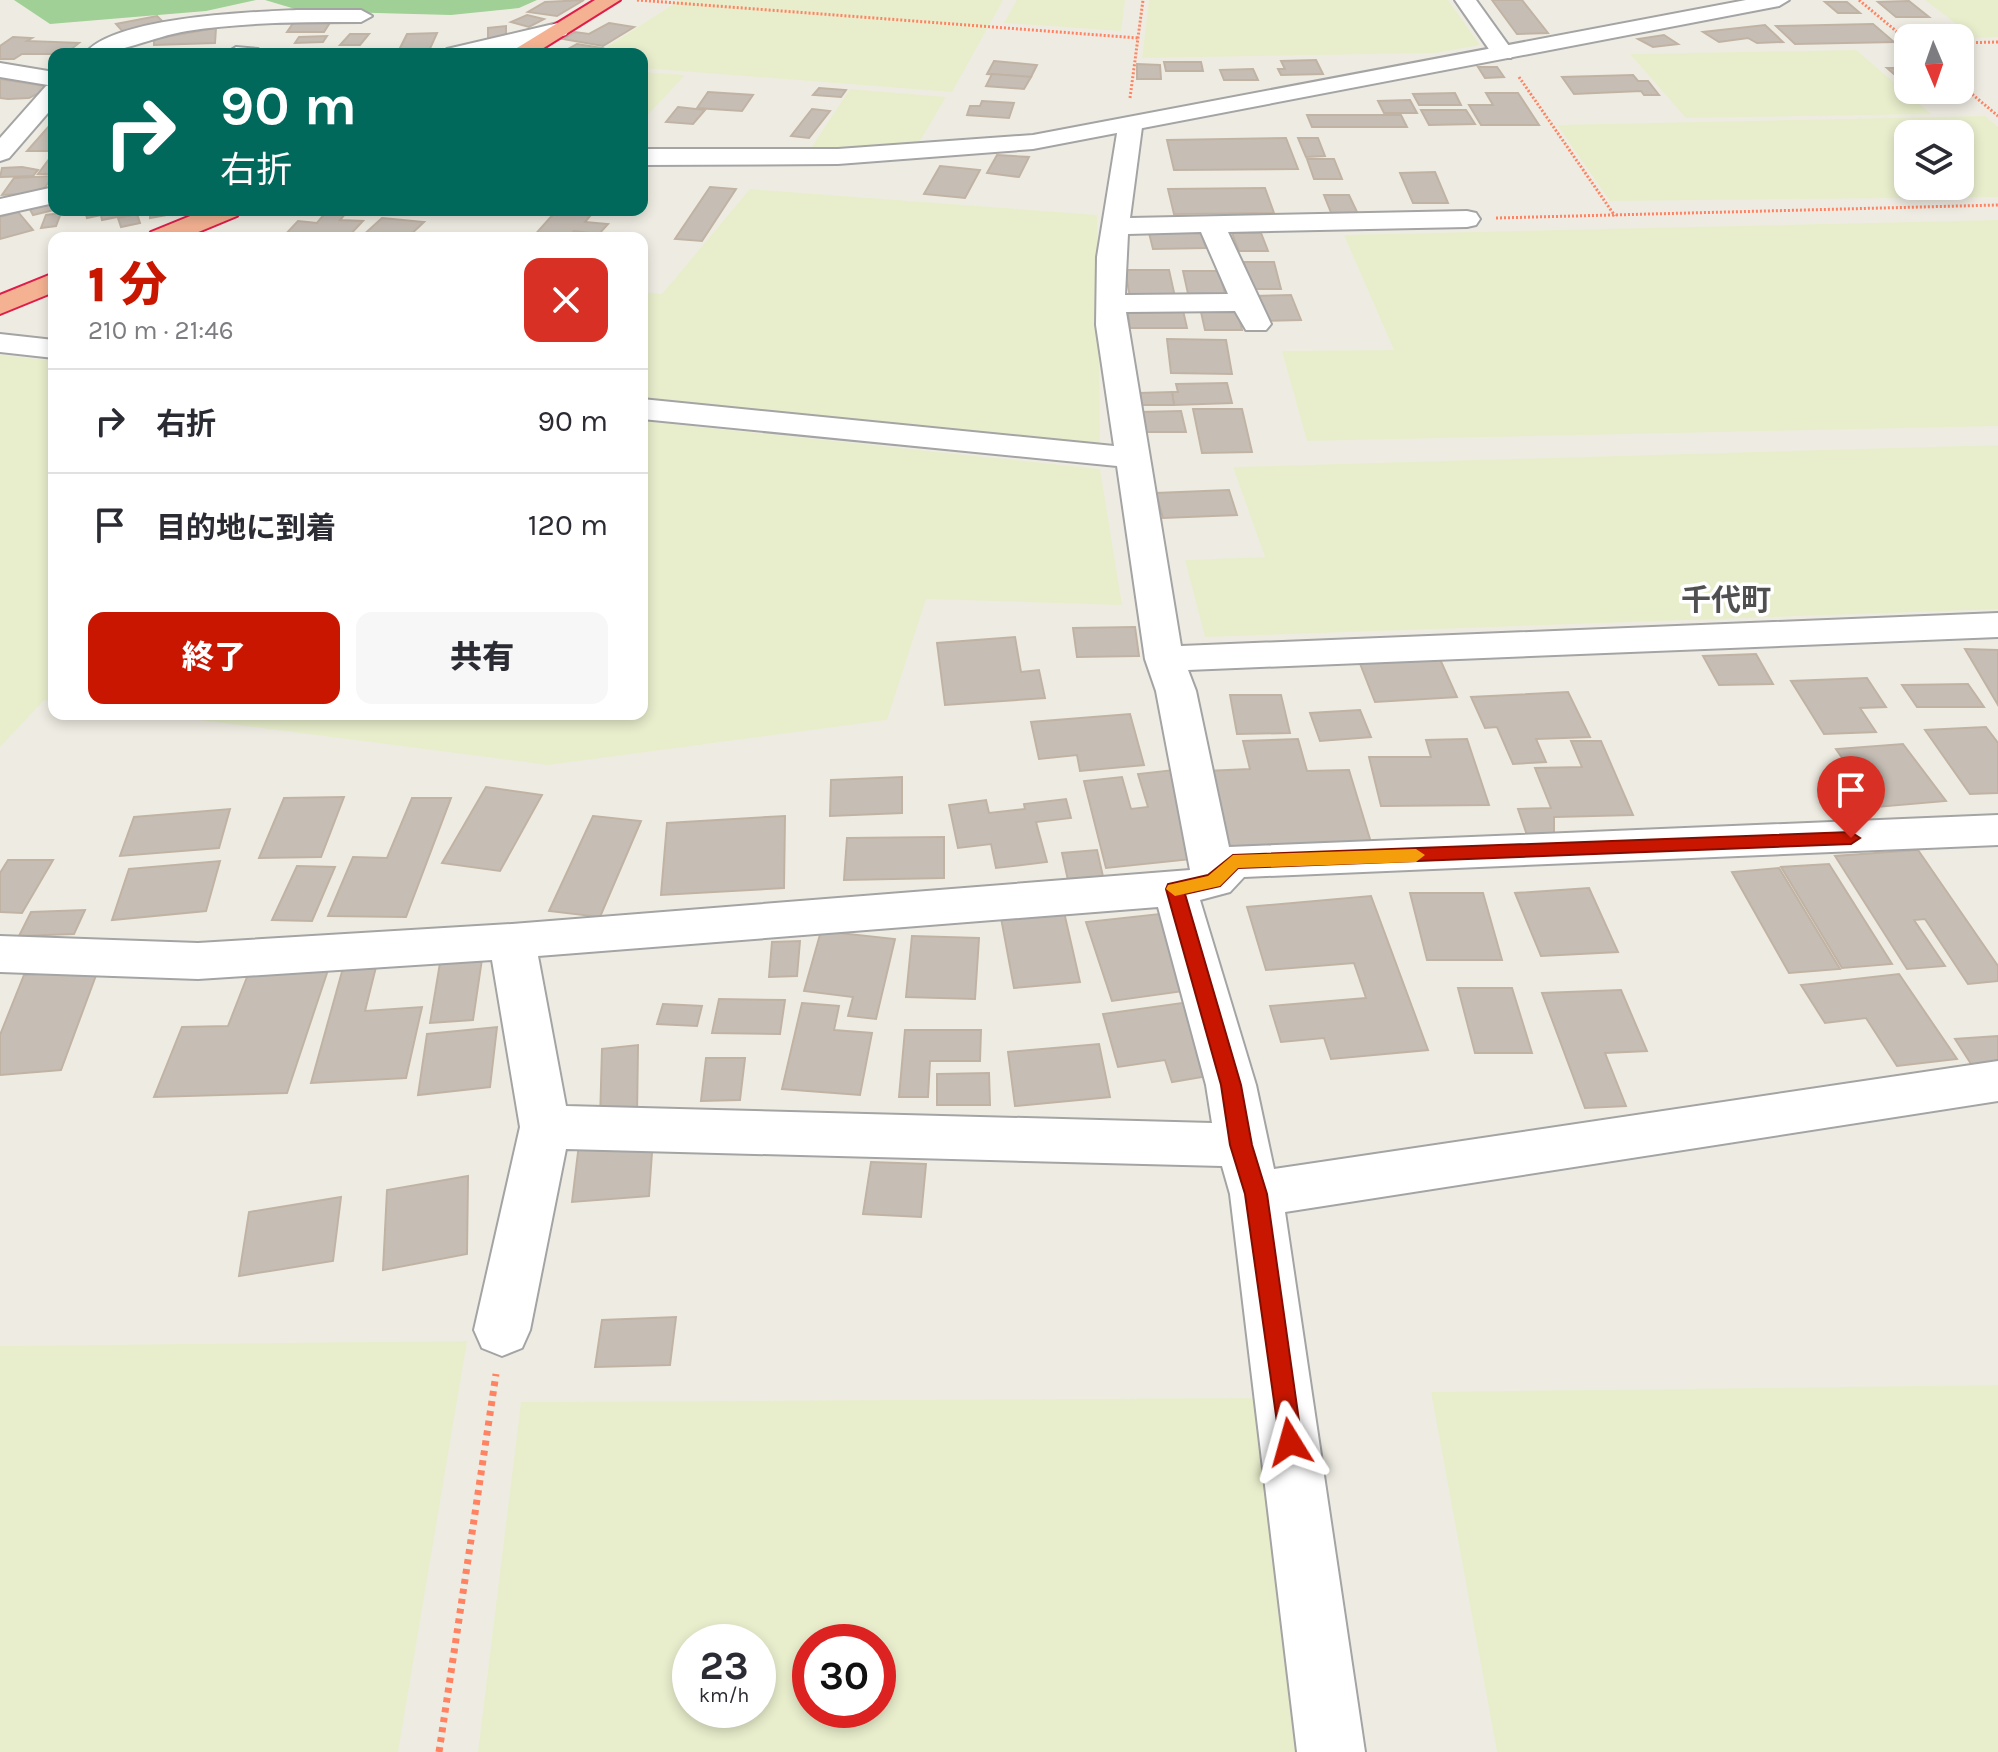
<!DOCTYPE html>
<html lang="ja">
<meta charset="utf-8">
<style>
body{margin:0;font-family:Karla,"Noto Sans JP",sans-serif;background:#f7f7f7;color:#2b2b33;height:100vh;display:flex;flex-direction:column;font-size:30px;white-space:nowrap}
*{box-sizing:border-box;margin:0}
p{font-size:26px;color:#7c7c81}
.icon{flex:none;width:44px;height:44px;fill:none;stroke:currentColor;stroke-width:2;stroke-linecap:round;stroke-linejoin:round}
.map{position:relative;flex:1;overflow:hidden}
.drawer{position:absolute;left:48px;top:232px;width:600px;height:488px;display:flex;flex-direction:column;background:#fff;border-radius:16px;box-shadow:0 4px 12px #0003}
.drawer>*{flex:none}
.banner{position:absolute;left:48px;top:48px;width:600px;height:168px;border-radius:16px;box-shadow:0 4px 12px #0003;background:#00695c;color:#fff;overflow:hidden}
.needle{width:52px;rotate:178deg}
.controls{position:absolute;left:1894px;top:24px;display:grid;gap:16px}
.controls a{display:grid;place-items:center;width:80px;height:80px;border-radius:16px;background:#fff;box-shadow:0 4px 12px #0003;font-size:40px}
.speed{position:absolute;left:672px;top:1624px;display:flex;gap:16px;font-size:40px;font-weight:700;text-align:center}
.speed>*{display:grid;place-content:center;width:104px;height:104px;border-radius:50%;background:#fff;box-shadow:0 4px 12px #0003;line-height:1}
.speed small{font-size:20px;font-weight:400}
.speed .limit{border:12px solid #d22;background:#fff;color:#111}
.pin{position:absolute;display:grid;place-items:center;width:68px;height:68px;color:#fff;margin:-82px -34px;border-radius:50% 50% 50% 0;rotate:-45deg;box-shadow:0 0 8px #0007}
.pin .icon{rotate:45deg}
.me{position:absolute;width:88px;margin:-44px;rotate:352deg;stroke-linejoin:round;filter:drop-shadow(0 0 6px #0008)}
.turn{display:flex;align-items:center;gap:28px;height:168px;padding:0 40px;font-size:36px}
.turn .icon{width:104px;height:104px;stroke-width:2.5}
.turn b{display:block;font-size:56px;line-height:68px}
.round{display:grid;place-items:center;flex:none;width:84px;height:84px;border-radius:16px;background:#f7f7f7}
.overview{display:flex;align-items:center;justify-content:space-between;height:136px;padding:0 40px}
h1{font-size:48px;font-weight:800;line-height:60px;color:#c91600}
.cta{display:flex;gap:16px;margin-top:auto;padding:16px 40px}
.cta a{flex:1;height:92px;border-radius:16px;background:#c91600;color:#fff;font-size:32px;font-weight:800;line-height:92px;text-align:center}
.cta a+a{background:#f7f7f7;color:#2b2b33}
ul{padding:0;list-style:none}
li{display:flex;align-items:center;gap:24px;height:104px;padding:0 40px;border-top:2px solid #e1e1e2}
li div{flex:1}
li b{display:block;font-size:30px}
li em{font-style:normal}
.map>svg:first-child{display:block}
.farmland{fill:#e8eecc;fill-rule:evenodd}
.forest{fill:#a0d095}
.building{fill:#c6beb5;stroke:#c1b3a4;stroke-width:2}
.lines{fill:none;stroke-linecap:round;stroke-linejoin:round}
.minor-casing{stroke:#a4a4a4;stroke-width:4}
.tertiary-casing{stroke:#a4a4a4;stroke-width:4}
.trunk-casing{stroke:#df1d4a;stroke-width:4}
.path-far1{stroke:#ff8362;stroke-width:3;stroke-dasharray:2 2;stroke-linecap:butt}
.path{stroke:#ff8362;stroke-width:7;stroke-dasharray:5 5;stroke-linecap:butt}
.minor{fill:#fff;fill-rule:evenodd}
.tertiary{fill:#fff;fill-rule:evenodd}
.trunk{fill:#f4b292;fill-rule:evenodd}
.route{fill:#c91600;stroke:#830e00;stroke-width:2}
.slow{fill:#f59e0b}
.labels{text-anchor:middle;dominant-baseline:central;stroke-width:7;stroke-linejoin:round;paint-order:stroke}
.quarter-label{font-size:30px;font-weight:bold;fill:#505050;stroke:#fff}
</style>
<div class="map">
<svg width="1998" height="1752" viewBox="0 0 1998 1752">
<rect width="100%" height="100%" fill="#eeece2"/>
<g class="farmland">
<path d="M680,0h323l-51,92 -310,-24v-14h-46z"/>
<path d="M1017,0h108l-4,31 -117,-8z"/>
<path d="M1149,0h299l32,45 -45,8 -293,5z"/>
<path d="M1925,0h73v37l-23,1z"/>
<path d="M1856,50l75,64 -245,4 -56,-64z"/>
<path d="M642,72l43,3 -43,46z"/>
<path d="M850,89l96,8 -28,47 -107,4z"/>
<path d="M1985,116l13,11v70l-388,4 -53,-76zM1908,134h52v52h-52z"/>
<path d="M750,189l347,26 3,233 -458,-51v-105l20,2z"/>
<path d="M1998,220v206l-691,15 -25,-90 112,-1 -50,-115z"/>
<path d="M0,355l54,6v340l-10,-1 -44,47z"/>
<path d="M642,421l458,48 22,136 -196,-6 -39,121 -339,45 -394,-51h488z"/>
<path d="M1998,445v164l-793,28 -20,-77 80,-3 -32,-90z"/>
<path d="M467,1341l-69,411h-398v-406z"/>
<path d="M1998,1385v367h-501l-66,-360z"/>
<path d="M1261,1398l54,354h-837l43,-350zM690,1642h68v68h-68zM810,1642h68v68h-68z"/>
</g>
<g class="forest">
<path d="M14,0h242l-50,11 -156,13z"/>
<path d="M265,0h272l-18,8 -68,7 -149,-4z"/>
</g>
<g class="building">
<path d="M584,0l-27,16 -29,-4 17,-10z"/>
<path d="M1492,0h30l26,33 -31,1z"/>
<path d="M1909,1l20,16h-33l-18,-15z"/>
<path d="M1825,2h22l13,11h-22z"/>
<path d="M527,15l17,4 -15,8 -18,-5z"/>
<path d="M157,16l8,8 -41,9 -8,-9z"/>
<path d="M333,18l-9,14h-37l9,-13z"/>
<path d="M609,23l25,4 -31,19 -40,-7 12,-7 14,2z"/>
<path d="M1873,24l21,18 -99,2 -19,-18z"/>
<path d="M1765,25l18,17 -26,1 -9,-5 -29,4 -16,-10z"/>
<path d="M506,26v12l-18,2v-12z"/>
<path d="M216,28l-1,15 -61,2v-6z"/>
<path d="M437,33l-9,20 -31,1 10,-20z"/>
<path d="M350,34h19l-9,11h-20z"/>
<path d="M1664,35l14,9 -25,3 -15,-8z"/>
<path d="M327,36l-4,6 -28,1 4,-6z"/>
<path d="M13,37l19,1 -5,3 52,2 -14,11h-43l-8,5h-14v-13z"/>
<path d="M577,44l25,4 -10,6h-33z"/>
<path d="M1316,60l7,14 -42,1 -3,-6h7l-4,-8z"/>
<path d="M994,61l43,4 -6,12 -44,-3z"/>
<path d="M1164,62h37l2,9h-37z"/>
<path d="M1137,64l23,1 1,14h-24z"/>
<path d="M1478,67h19l7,10 -19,1z"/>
<path d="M1887,68h21v13h-6z"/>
<path d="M1253,69l5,11h-34l-4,-10z"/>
<path d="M992,74l39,3 -7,12 -38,-3z"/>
<path d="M1633,75l5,6h10l11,14h-15l-3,-4 -67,3 -12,-17z"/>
<path d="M0,79l51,8 -22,11 -21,1 -8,-1z"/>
<path d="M819,88l27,2 -5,7 -28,-2z"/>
<path d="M708,92l45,3 -11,16 -45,-3z"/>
<path d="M1455,93l6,12h-42l-6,-11z"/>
<path d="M1486,93h32l21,32h-58l-12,-20h24z"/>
<path d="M1410,100l7,13h-33l-6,-12z"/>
<path d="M982,101l32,2 -5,15 -42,-3 3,-9h10z"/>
<path d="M678,107l27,3 -12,14 -27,-2z"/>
<path d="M812,109l18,2 -21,27 -18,-2z"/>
<path d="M1421,110h45l9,14 -46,1z"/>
<path d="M1307,115h94l6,12h-95z"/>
<path d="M50,125h4v26h-27z"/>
<path d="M1286,138l12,31 -124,1 -7,-30z"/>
<path d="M1298,138h20l7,18 -19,1z"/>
<path d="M997,155l32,2 -10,20 -32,-4z"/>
<path d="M54,157v17h-16l12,-16z"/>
<path d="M1307,159h27l8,20h-28z"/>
<path d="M940,166l40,4 -15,28 -41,-4z"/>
<path d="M22,167l16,3 -5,6 -33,1 2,-9z"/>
<path d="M1435,172l13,31h-35l-13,-30z"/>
<path d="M53,176l-12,17 -39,2 12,-17z"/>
<path d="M710,187l26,2 -34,52 -27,-2z"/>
<path d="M1265,188l9,25 -100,1 -6,-25z"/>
<path d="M1324,195h25l9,19 -26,1z"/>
<path d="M54,198v12l-21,5 -6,-11z"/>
<path d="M76,210h60l1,3 -35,7 -1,-5 -14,3 -2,-7z"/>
<path d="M150,210h28v3l-28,5z"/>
<path d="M557,210h38l-10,12 23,2 -9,10 -25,-3 -6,7h-36z"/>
<path d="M18,212l15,18 -33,9v-22z"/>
<path d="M326,212l20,1 -6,7 23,1 -16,17h-65l16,-17 19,2z"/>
<path d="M61,213l-5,13 -15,2 5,-13z"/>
<path d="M137,214l3,9 -19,4 -3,-9z"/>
<path d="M382,218l42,4 -17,16h-47z"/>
<path d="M1201,231l5,17 -53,1 -4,-16z"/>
<path d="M575,232l57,5 -62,1z"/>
<path d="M1232,233h29l7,18h-29z"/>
<path d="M1244,262h30l7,27h-32z"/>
<path d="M1125,270h44l6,27h-45z"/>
<path d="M1183,271h36l7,27h-37z"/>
<path d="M1291,295l10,25 -37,1 -9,-25z"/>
<path d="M1154,306h28l5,22h-57l-2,-15 27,-1z"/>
<path d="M1201,312h37l4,18h-37z"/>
<path d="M1167,339l59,1 6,34 -61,-1z"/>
<path d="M1227,383l5,20 -58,2 -2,-13h6l-2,-8z"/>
<path d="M1172,392l2,13h-33l-2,-12z"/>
<path d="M1193,409h49l10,43 -50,1z"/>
<path d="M1181,411l5,21h-44l-3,-20z"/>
<path d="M1229,490l8,25 -74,3 -7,-25z"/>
<path d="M1135,627l4,29 -62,1 -4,-29z"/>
<path d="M1015,637l6,35 18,-2 6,28 -100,7 -8,-62z"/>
<path d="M1965,649l33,1v55z"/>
<path d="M1756,654l17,30 -54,1 -16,-29z"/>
<path d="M1439,657l18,40 -82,5 -16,-41z"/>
<path d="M1867,678l19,29 -26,1 16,24 -52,2 -33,-53z"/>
<path d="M1968,684l16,23h-67l-15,-22z"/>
<path d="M1568,692l22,45 -54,2 10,23 -33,2 -16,-37 -12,1 -14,-31z"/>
<path d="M1230,695h51l9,38 -53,1z"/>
<path d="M1360,710l11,27 -51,4 -10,-28z"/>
<path d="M1130,714l14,51 -64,6 -3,-16 -38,4 -8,-37z"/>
<path d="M1986,727l12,16v50l-28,1 -45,-64z"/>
<path d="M1298,739l9,32 42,-1 24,79 -149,6 -18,-84 44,-2 -7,-28z"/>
<path d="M1467,739l22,66 -108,1 -12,-49h62l-5,-17z"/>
<path d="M1571,741h30l32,74 -79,2v18h-27l-9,-26 33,-1 -16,-40 47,-1z"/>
<path d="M1903,744l43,57 -70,6 -40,-58z"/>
<path d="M1174,770l28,88 -96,10 -22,-87 38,-4 9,32 17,-2 -10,-33z"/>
<path d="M902,777v36l-72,3 1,-36z"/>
<path d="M486,787l56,8 -42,76 -58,-8z"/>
<path d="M344,797l-23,60 -62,1 25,-60z"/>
<path d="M412,798h39l-45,119 -78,-1 25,-59 34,1z"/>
<path d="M1066,799l5,19 -35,4 11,40 -51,6 -5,-24 -33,4 -9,-43 37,-5 3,13 36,-4 -1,-5z"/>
<path d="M230,809l-11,39 -99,8 14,-39z"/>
<path d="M593,816l48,5 -41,96 -51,-6z"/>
<path d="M785,816l-1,72 -123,7 6,-72z"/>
<path d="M944,837v41l-100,2 3,-42z"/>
<path d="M1097,850l7,31 -35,4 -7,-32z"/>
<path d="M1918,850l80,116v15l-30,3 -43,-65 -11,1 31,46 -38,3 -72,-113z"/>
<path d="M8,860h45l-31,53 -22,-1v-39z"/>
<path d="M220,861l-14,50 -94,9 17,-51z"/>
<path d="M1829,864l63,100 -50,4 -61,-101z"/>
<path d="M297,866l38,1 -23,54 -40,-1z"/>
<path d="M1779,868l61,101 -51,4 -57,-101z"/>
<path d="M1589,888l29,64 -77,4 -26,-63z"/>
<path d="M1410,893h73l19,67h-75z"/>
<path d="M1371,896l57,154 -97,9 -7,-21 -43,4 -11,-36 96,-8 -12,-35 -88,7 -19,-63z"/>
<path d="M85,910l-11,24 -55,2 12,-24z"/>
<path d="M1064,912l16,70 -66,6 -13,-70z"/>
<path d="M1169,913l22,77 -79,11 -26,-79z"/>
<path d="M821,931l74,8 -19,80 -28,-3 5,-19 -49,-6z"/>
<path d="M912,936l67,2 -4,61 -69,-2z"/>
<path d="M800,941l-3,35 -28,1 3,-35z"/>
<path d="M378,959l-13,52 57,-4 -16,71 -95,5 34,-122z"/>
<path d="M482,959l-9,61 -43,3 10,-60z"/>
<path d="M98,970l-37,100 -61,5v-40l24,-60z"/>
<path d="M328,970l-41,123 -133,4 28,-70 46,-1 21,-54z"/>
<path d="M1899,974l58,85 -60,7 -31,-48 -41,5 -24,-38z"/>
<path d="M1458,988h54l20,65h-57z"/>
<path d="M1621,990l26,61 -42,2 21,53 -41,2 -43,-115z"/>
<path d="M719,999l66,1 -5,34 -68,-1z"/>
<path d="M1189,1002l25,73 -42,7 -7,-22 -47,7 -15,-53z"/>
<path d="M802,1003l37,3 -5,24 38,3 -12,62 -78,-6z"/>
<path d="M663,1004l39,2 -5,20 -40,-2z"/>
<path d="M497,1027l-7,60 -72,8 9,-61z"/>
<path d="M905,1030h76l-1,31h-50l-2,36h-29z"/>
<path d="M1998,1036v29l-25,2 -18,-28z"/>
<path d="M1099,1044l11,53 -95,9 -7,-54z"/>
<path d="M638,1045l-1,71 -37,5 2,-72z"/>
<path d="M706,1058h39l-5,42 -39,1z"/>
<path d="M989,1073l1,32h-53v-31z"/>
<path d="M653,1138l-4,58 -77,6 7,-58z"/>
<path d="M871,1162l55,2 -5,53 -58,-3z"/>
<path d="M468,1176l-1,78 -84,16 4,-80z"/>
<path d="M341,1197l-8,64 -94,15 10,-64z"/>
<path d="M676,1317l-6,48 -75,2 7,-47z"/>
</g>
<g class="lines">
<g class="minor-casing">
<g id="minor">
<path d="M1455,0h21l38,53 -3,5h-16z"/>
<path d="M297,10h64l11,6 -11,6c-58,0 -117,0 -174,9 -36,6 -66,23 -102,23 27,-37 167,-42 212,-44z"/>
<path d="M558,23l11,7 -3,5 -70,19h-52l3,-5z"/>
<path d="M236,47l22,2 3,5h-36z"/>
<path d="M54,84v22l-45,52 -9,3v-23l46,-52z"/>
<path d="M1130,120l12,7 -12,91 337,-7 9,2 4,6 -4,6 -9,2 -239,5 43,92 -5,6h-20l-11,-19 -109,1 55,334 817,-33v24l-810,33 8,21 33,156 769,-32v30l-754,32 -14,15 -30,8 56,185 18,84 724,-108v40l-713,111 80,540h-68l-67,-558 -8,-28 -656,-17 -36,181 -8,18 -20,8 -20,-8 -8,-18 46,-203 -28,-167 -294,19 -198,-7v-36l198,7 314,-19 678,-54 -34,-179 -11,-32 -28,-193 -475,-47v-20l472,47 -18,-121 1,-68 21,-130zM1201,232l27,62 -103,1 3,-61zM1158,907l48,178 6,38 -646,-17 -28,-150z"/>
<path d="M54,187v16l-54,12v-16z"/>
<path d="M0,334l54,6v18l-54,-6z"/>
</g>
</g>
<g class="tertiary-casing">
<g id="tertiary">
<path d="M1746,0h43l-10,6 -746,143 -195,15 -196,1v-16h196l195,-14z"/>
<path d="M0,63l54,9v14l-54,-9z"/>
</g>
</g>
<g class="trunk-casing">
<g id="trunk">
<path d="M595,0h25l-86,54h-27z"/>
<path d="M205,210h36l-4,6 -53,22h-37l4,-6z"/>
<path d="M54,273v19l-54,22v-19z"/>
</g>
</g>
<g class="path-far1">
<path d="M637,0l501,38"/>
<path d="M1859,0l49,41"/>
<path d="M1960,43l38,-1"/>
<path d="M1519,77l96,139"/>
<path d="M1960,84l38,32"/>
<path d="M1130,98l13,-98"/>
<path d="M1496,218l502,-13"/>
</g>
<path class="path" d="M439,1752l57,-378"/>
<use href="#minor" class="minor"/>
<use href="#tertiary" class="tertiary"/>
<use href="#trunk" class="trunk"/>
</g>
<path class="route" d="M1851,832l9,6 -9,6 -613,24 -18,18 -35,8 56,191 11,60 15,49 35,248 -4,9 -8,3 -9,-3 -36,-257 -15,-49 -9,-60 -55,-196 2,-5 40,-9 25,-20z"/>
<path class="slow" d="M1416,849l9,6 -9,7 -178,6 -18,18 -45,10 -9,-7 2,-4 40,-9 25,-21z"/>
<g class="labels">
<g class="quarter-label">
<text x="1726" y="600">千代町</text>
</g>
</g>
</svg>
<div class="controls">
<a><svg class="needle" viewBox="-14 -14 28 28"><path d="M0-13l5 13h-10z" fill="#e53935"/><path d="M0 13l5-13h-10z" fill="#7c7c81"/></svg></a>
<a><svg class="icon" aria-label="layers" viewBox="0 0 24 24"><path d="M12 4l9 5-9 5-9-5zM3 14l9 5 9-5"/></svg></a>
</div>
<div class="speed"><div>23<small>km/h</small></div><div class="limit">30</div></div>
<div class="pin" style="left:1851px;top:838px;background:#d93025"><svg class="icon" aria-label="arrive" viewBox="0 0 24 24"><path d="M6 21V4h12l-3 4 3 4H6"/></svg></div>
<svg class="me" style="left:1290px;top:1442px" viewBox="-20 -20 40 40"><path d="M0-17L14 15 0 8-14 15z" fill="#c91600" stroke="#fff" stroke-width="4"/></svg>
<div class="banner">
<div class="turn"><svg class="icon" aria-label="right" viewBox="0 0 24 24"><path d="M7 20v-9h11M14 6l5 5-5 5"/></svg><div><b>90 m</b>右折</div></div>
</div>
<section class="drawer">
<div class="overview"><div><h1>1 分</h1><p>210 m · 21:46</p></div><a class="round" style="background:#d93025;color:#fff"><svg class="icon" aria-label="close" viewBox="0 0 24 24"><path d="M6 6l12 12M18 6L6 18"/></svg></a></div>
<ul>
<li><svg class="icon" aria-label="right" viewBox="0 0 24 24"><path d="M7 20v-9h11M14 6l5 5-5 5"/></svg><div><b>右折</b></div><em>90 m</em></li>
<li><svg class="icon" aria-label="arrive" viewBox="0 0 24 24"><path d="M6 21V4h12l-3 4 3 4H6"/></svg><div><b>目的地に到着</b></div><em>120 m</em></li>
</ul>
<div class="cta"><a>終了</a><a>共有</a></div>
</section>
</div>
